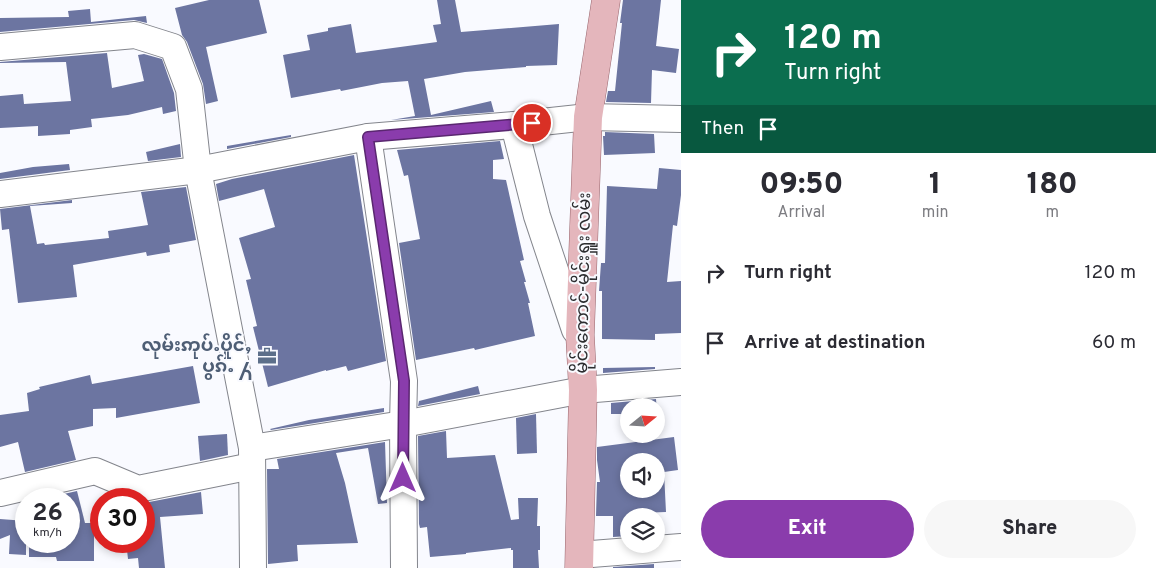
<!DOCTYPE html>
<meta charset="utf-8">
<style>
body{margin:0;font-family:Overpass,"Noto Sans Myanmar",sans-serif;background:#f7f7f7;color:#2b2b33;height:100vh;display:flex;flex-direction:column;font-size:19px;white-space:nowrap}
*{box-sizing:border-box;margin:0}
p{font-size:16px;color:#7c7c81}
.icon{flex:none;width:28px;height:28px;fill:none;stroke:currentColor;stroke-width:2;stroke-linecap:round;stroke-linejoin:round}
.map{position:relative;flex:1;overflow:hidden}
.panel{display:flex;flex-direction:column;background:#fff;width:475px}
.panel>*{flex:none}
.guide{background:#0b6e4f;color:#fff;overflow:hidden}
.needle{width:32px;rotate:72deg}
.tools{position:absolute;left:620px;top:398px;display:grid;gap:10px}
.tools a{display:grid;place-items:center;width:45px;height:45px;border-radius:50%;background:#fff;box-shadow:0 2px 8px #0003;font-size:25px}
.speed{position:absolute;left:15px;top:488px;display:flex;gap:10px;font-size:25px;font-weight:700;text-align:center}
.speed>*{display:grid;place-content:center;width:65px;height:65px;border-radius:50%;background:#fff;box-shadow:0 2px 8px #0003;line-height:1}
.speed small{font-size:12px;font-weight:400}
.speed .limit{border:8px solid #d22;background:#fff;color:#111}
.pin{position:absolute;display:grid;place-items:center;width:42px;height:42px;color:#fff;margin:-21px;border:2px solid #fff;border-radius:50%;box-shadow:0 1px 5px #0007}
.me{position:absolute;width:55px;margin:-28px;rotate:0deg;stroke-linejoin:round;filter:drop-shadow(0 0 4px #0008)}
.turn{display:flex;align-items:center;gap:18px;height:105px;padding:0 20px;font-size:22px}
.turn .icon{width:65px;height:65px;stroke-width:2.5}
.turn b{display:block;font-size:35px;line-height:42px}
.then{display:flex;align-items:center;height:48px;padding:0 20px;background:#0003;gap:10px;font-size:19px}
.eta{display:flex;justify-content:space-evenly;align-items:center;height:85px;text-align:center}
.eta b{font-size:30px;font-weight:800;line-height:35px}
.primary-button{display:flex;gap:10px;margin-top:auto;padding:10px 20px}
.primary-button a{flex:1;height:58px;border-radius:30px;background:#8a3cac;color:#fff;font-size:20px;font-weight:800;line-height:58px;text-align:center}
.primary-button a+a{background:#f7f7f7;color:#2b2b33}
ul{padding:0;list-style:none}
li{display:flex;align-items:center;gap:15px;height:70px;padding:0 20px}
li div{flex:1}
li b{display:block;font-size:19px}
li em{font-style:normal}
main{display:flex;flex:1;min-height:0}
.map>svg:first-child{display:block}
.building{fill:#6c75a1;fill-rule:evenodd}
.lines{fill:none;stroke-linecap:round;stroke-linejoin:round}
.minor-casing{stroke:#83858c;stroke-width:28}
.major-casing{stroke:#98666e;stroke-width:29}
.minor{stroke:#fff;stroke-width:26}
.major{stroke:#e4b6bc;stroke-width:28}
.route-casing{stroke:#5a2770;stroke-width:12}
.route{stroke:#8a3cac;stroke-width:9}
.labels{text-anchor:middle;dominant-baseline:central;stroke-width:4;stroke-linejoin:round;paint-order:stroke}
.street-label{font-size:18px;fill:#2c2d30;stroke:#f9faff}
.service-label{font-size:18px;font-weight:bold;fill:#4e5e75;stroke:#f9faff;text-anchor:end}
</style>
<main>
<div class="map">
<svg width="681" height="568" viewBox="0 0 681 568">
<rect width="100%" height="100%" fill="#f9faff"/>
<g class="building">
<path d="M209,0h50l8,33 -61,14 12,54 -12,3 -3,-20 -16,-42 -5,-7 -7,-27z"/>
<path d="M437,0h18l6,32 98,-8 -2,41 -31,1v1l-61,5 -41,7 7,36 60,-14 3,11 -103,8 24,-4 -7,-35 -26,2 -41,8 -1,-2 -49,9 -8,-43 27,-5 -3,-15 21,-4v-3l23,-4 5,29 81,-11 -4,-17 8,-1z"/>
<path d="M623,0h38l-5,46 23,3 -3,24 -24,-3 -1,33 -45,-1 2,-11h7l7,-68h-2z"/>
<path d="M90,9l1,13 55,-6 1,7 -13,-3 -134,12v-14l69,-1 -1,-6z"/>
<path d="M107,53l5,35 32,-7 -6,-26 6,-1 18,5 12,34 2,18 -13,3 -1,-7 -34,8 -37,4 1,8 -22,3v4l-32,2v-10l-38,2v-32l23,-2 1,10 47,-3 -5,-39 -66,1v-1z"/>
<path d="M605,132l49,2 1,19 -51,2 -1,-19h2z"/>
<path d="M291,135v2l-64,12v-3z"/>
<path d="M500,141l4,18 -11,1v19l13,1 18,80 -4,1 6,21h-2l6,21h-2l7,33 -60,14 -1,-2 -58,12 -17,-117 21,-4 -12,-64 -4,1 -7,-26z"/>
<path d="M180,144l1,13 -33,4 -2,-9z"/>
<path d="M354,155l32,206 -38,10 -2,-5 -20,5v-1l-58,17 -15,-60 4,-1 -11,-46 5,-1 -12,-41 36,-11 -11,-38 -45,12 -3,-17 16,-5z"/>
<path d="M69,164l1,6 -70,9v-6l33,-6z"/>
<path d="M659,168l22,2v25l-4,31 -4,-1 -6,57 14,-1v52l-26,1v6l-53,-1v-48h-3l2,-28h4l2,-77 50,3z"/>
<path d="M186,187l10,53 -27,5 1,7 -23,4 -1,-4 -73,13 4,32 -59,6 -9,-74 -7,1 -2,-21 72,-9v3l-42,3 7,38 7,-1 1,2 64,-7 -1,-7 40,-6 -7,-33z"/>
<path d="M193,366l7,37 -84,15v-10l-23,1v17l-25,5 8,29 -51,12 -7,-30 -18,5v-32l29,-4 -2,-18 13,-4 -1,-2 51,-12 2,9z"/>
<path d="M655,367v2l-52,4v-5z"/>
<path d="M478,386l2,8 -62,12 1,-5z"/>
<path d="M656,399l1,14 -1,-7h-27v8h-18v-11z"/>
<path d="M384,408v4l-113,18 -1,-1 39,-9z"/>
<path d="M536,414l1,39 -20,1 -1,-36z"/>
<path d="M446,431l1,27 48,-3 16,65 8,-1 -1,-21h20l-1,28h3v24h-2l1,18h-26v-18h-2v-2l-45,5v1l-36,3 -3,-30 -7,1 -1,-4 -1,-88z"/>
<path d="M227,434l1,21 -28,6 -2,-25z"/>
<path d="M674,437l4,33 -14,2 2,40 -27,1v2l-10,1v20l-16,1v-21h-17l1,-34h3l-3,-22v-13zM629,461h27v28h-27z"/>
<path d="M385,442l2,61 -9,1 -10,-56 -32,5 9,30 13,60 -61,2 1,16 -30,3 -1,-95h12l-2,-10z"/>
<path d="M77,491l8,32h9v38h-37l-1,-4h-27v-16h40v-42h-27z"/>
<path d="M201,492l2,22 -43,3 5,51h-26l-1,-10 -10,1 -2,-18h18v-38z"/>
<path d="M0,519l26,2v34l-17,-1 1,-19 -10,4z"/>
<path d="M654,564v4h-41v-1z"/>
</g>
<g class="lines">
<g class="minor-casing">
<g id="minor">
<path d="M0,47l135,-12 38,12 16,42 9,81 54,278 1,120"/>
<path d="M514,125l23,91 38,114 5,5"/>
<path d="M368,137l36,244 -1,43 1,144"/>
<path d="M0,194l198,-24 170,-33 146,-12 74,-8 93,2"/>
<path d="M252,448l151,-24 180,-34 98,-8"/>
<path d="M0,493l95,-22 43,18 114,-23"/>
<path d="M579,555l102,-8"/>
</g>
</g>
<g class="major-casing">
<path id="major" d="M579,568l4,-178 -3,-55 8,-218 18,-117"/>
</g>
<use href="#minor" class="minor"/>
<use href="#major" class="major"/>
</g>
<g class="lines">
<g class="route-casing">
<path id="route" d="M403,478l1,-97 -36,-244 164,-14"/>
</g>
<use href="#route" class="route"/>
</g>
<defs>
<g id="office-bare" transform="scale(1.5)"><path d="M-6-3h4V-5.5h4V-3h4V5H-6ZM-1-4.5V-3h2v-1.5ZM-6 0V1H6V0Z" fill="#5c6f8a" stroke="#f9faff" stroke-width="2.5" paint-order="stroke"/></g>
</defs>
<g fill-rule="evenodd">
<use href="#office-bare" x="267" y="356"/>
</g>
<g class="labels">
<g class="street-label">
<text transform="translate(584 283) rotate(-89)">မိုင်းကောင်-မိုင်းရှူး လမ်း</text>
</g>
<g class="service-label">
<text x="252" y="346">လုမ်းဢုပ်ႉပိူင်ႇ<tspan x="252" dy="21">ပွၵ်ႉ ႓</tspan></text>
</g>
</g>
</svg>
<div class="tools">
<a><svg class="needle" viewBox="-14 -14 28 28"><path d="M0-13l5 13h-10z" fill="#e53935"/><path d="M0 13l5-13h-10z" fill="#7c7c81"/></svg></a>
<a><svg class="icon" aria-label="sound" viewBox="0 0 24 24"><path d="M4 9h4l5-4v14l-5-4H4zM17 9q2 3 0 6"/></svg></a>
<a><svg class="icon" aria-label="layers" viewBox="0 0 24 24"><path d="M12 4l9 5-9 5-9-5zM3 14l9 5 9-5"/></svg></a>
</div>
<div class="speed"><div>26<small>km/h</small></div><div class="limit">30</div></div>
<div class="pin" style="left:532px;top:123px;background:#d93025"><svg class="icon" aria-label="arrive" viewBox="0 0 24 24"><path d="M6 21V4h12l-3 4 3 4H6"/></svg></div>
<svg class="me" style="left:403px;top:478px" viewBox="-20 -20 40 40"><path d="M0-17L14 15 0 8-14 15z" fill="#8a3cac" stroke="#fff" stroke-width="4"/></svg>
</div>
<section class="panel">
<div class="guide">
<div class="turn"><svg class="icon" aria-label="right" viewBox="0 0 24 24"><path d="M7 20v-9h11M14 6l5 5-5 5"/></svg><div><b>120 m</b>Turn right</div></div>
<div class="then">Then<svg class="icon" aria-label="arrive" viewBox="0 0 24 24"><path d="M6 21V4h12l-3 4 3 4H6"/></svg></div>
</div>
<div class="eta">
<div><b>09:50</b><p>Arrival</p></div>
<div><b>1</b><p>min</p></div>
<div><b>180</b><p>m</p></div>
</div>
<ul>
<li><svg class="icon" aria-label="right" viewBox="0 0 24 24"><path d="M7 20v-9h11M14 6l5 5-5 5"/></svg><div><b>Turn right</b></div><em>120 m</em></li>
<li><svg class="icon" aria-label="arrive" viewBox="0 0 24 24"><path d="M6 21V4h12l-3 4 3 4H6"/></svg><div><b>Arrive at destination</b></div><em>60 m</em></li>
</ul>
<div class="primary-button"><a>Exit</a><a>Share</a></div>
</section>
</main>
